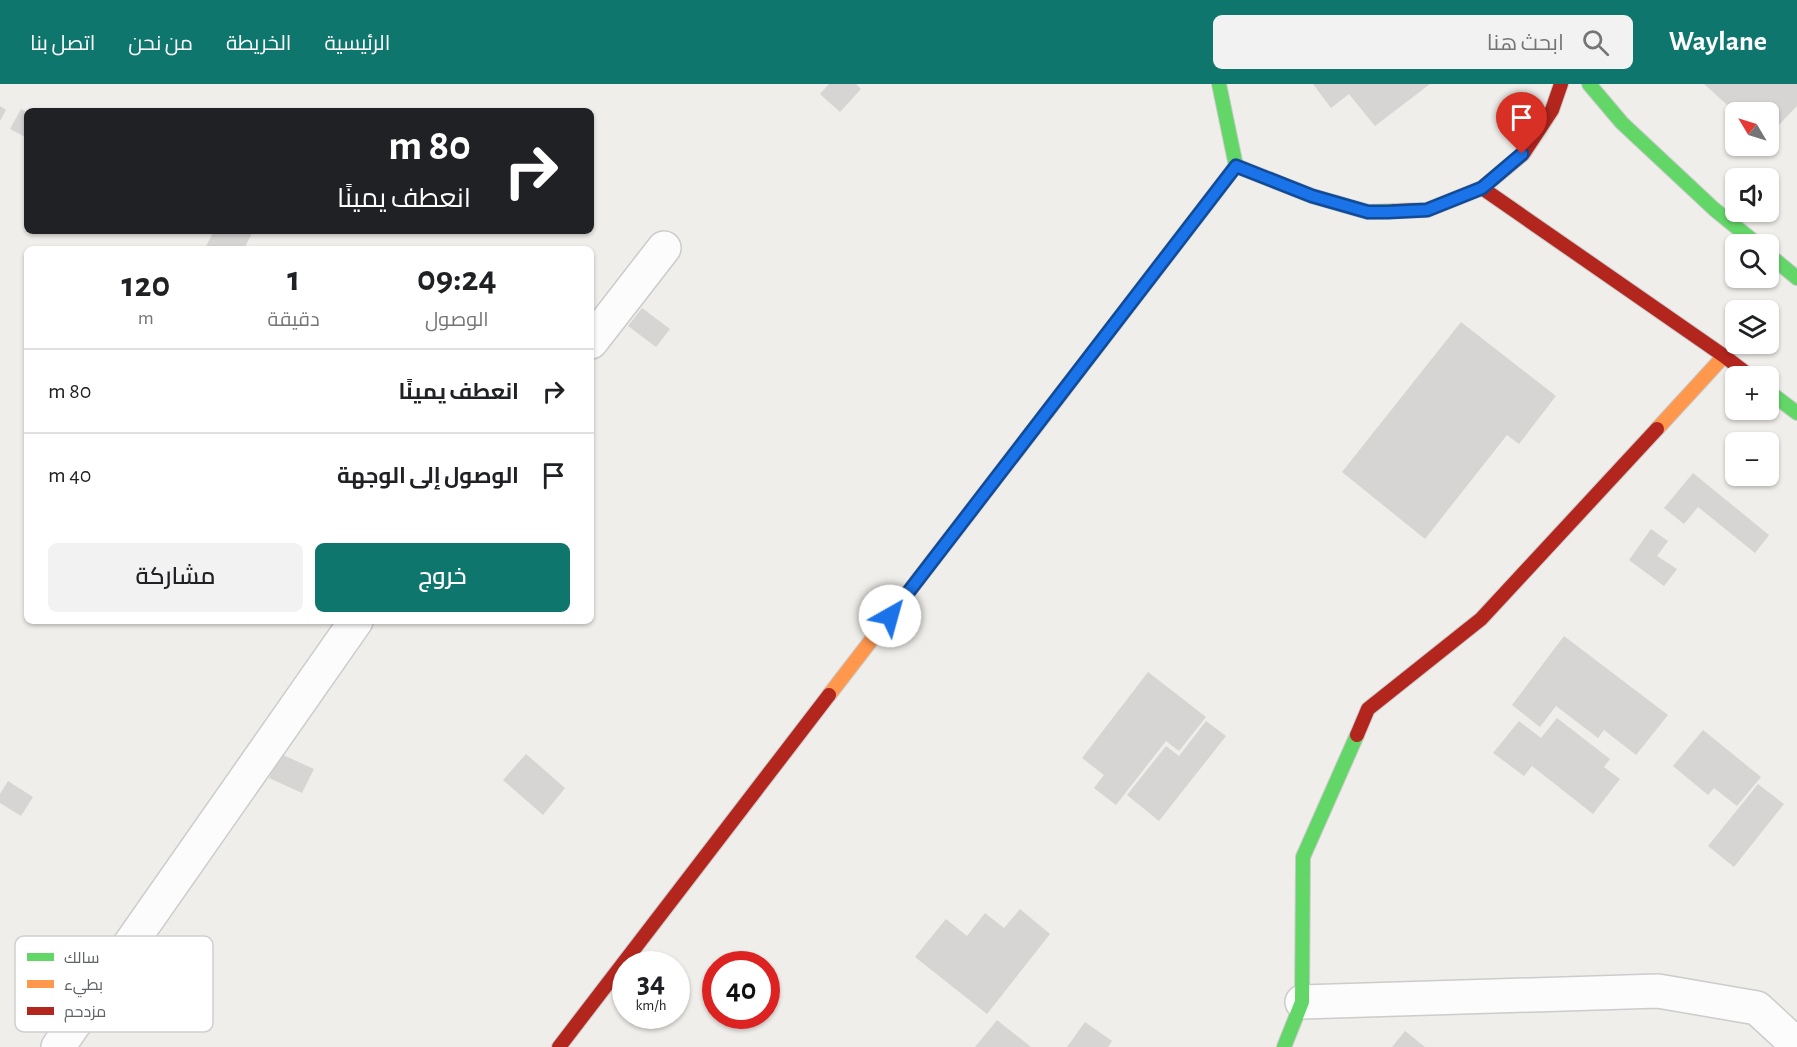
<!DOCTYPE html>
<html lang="ar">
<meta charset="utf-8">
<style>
body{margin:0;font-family:"Alegreya Sans",Cairo,sans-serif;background:#f2f2f2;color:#202124;direction:rtl;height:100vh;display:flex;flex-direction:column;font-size:22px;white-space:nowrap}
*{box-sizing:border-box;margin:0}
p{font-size:20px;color:#757577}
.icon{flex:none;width:33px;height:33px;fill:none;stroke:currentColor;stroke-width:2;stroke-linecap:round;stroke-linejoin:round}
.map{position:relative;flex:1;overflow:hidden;direction:ltr}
.sheet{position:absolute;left:24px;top:162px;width:570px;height:378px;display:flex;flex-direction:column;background:#fff;border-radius:9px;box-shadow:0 2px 4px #0004;direction:rtl}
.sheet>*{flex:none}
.guide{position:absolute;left:24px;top:24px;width:570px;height:126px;border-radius:9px;box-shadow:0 2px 4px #0004;direction:rtl;background:#202124;color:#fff;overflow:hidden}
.needle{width:39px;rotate:308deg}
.buttons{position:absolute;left:1725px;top:18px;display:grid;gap:12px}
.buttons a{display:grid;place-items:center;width:54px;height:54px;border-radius:9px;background:#fff;box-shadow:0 2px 4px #0004;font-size:30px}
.speed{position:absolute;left:612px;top:867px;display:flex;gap:12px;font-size:30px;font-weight:700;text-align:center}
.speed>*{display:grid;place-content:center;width:78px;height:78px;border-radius:50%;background:#fff;box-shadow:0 2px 4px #0004;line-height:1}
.speed small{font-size:15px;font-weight:400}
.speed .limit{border:9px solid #d22;background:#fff;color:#111}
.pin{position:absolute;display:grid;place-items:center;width:51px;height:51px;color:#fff;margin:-62px -26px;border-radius:50% 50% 50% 0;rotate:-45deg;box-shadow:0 0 6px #0007}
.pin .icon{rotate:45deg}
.me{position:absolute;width:66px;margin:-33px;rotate:38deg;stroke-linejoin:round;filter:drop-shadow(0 0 4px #0008)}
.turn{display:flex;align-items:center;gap:21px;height:126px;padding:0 24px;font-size:27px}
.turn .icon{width:78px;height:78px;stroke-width:2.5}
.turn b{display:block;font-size:42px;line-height:51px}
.eta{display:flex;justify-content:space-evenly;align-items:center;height:102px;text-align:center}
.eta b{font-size:36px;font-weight:600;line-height:42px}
.cta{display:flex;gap:12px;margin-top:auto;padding:12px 24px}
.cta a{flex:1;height:69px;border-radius:9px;background:#0f766e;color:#fff;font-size:24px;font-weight:600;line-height:69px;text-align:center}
.cta a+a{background:#f2f2f2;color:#202124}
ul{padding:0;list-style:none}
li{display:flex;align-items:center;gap:18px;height:84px;padding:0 24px;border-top:2px solid #e0e0e0}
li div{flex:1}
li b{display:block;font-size:22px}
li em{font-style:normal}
header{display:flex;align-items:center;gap:36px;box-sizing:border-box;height:84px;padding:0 30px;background:#0f766e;color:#fff}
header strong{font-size:28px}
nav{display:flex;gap:33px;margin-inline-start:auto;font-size:21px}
.search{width:420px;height:54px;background:#f2f2f2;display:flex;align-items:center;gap:15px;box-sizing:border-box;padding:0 21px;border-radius:9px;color:#757577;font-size:22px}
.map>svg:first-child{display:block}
.building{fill:#d6d5d3}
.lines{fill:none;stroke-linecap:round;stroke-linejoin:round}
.street-casing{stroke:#cbcccc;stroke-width:36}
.fast-casing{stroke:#cacacb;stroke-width:16}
.slow-casing{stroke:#cacacb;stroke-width:16}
.jam-casing{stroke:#cacacb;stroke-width:16}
.street{stroke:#fdfcfc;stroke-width:33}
.fast{stroke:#63d668;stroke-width:14}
.slow{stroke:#ff974d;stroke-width:14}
.jam{stroke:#b3261e;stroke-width:14}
.route-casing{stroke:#114b97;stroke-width:15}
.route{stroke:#1a73e8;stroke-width:10}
.key{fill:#fff;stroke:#cfd0d2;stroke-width:1.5}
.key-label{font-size:16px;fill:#5f6368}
</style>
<header>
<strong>Waylane</strong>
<div class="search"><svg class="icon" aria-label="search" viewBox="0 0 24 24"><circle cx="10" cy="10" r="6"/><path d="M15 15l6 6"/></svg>ابحث هنا</div>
<nav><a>الرئيسية</a><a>الخريطة</a><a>من نحن</a><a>اتصل بنا</a></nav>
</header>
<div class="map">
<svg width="1797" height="963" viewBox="0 0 1797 963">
<rect width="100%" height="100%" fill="#efeeea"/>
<g class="building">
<path d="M829,0h27l5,5 -21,23 -20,-18z"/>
<path d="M1313,0h117l-55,42 -26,-32 -18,14z"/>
<path d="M1704,0h93v22l-29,30v-24h-33z"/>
<path d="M0,22l6,4 -6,11z"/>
<path d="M21,25l6,3v26l-17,-9z"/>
<path d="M214,147h39l-9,18h-37l-2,-1z"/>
<path d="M642,224l28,21 -14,18 -28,-21z"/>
<path d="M1461,238l95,74 -37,48 -12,-9 -82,104 -83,-67z"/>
<path d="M1693,389l76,62 -14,18 -57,-46 -14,17 -20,-16z"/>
<path d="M1651,445l17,12 -11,15 20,13 -13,17 -35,-26z"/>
<path d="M1564,552l104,79 -32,40 -32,-25 -6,8 -42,-32 -16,21 -28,-22z"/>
<path d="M1148,588l58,45 -27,34 -13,-10 -50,64 -22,-17 10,-13 -22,-17z"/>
<path d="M1557,634l53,41 -6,8 16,12 -27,35 -61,-48 -8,10 -31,-23 26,-32 22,17z"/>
<path d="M1206,637l20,15 -67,85 -32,-26 39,-49 13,10z"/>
<path d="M1703,646l58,47 -24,29 -23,-18 -6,7 -35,-29z"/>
<path d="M281,670l33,15 -12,24 -33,-15z"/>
<path d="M526,670l39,34 -22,27 -40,-35z"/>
<path d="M8,697l25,16 -12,19 -21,-13v-9z"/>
<path d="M1758,700l26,20 -50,63 -26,-21z"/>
<path d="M1020,825l30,25 -63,80 -72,-57 31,-38 21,17 18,-23 19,15z"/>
<path d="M997,936l34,27h-56z"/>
<path d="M1085,938l27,19 -4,6h-41z"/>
<path d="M1405,947l20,16h-33z"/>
</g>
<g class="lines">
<g class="street-casing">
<g id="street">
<path d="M591,258l73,-94"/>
<path d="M1302,918l356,-11 99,17 40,37"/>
<path d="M58,963l298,-426"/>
</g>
</g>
<g class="fast-casing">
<g id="fast">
<path d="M1219,0l17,82 76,30 56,16 27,-1"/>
<path d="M1589,0l33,39 92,86 43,35"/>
<path d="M1768,170l29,24"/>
<path d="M1064,306l172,-224"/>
<path d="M1768,307l29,22"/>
<path d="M1284,963l18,-45 1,-145 54,-122"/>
</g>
</g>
<g class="slow-casing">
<g id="slow">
<path d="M1657,345l67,-73"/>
<path d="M829,611l235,-305"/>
</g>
</g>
<g class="jam-casing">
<g id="jam">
<path d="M1482,104l242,168 26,20"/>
<path d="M1395,127l32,-1 55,-22 41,-34 29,-44 9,-26"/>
<path d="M1357,651l11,-26 113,-90 176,-190"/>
<path d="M559,963l270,-352"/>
</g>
</g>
<use href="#street" class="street"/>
<use href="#fast" class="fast"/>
<use href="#slow" class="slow"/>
<use href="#jam" class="jam"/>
</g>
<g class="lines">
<g class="route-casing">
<path id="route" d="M890,532l346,-450 76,30 56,16h20l39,-2 55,-22 40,-34"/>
</g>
<use href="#route" class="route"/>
</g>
<rect x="15" y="852" width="198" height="96" rx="9" class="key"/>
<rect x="27" y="869" width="27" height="8" fill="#63d668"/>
<rect x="27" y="896" width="27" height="8" fill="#ff974d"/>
<rect x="27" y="923" width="27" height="8" fill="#b3261e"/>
<g class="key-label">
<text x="64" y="879">سالك</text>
<text x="64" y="906">بطيء</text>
<text x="64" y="933">مزدحم</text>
</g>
</svg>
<div class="buttons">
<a><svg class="needle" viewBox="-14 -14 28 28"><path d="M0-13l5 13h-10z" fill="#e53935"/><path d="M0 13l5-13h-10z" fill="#757577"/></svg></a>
<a><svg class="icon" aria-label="sound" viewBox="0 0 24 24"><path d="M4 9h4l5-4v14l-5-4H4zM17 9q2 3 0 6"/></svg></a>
<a><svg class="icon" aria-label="search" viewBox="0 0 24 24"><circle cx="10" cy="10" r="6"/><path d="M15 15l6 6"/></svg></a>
<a><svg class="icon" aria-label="layers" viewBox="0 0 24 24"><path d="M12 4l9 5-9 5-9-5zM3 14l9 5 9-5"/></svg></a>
<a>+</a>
<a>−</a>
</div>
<div class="speed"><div>34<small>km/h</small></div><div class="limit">40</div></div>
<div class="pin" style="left:1522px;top:70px;background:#d93025"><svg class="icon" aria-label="arrive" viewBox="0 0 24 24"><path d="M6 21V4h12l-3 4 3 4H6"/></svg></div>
<svg class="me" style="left:890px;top:532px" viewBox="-20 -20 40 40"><circle r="19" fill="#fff"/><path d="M0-13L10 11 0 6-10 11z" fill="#1a73e8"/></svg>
<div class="guide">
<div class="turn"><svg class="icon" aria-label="right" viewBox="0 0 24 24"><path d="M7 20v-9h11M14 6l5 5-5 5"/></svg><div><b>80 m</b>انعطف يمينًا</div></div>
</div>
<section class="sheet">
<div class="eta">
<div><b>09:24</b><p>الوصول</p></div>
<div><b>1</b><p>دقيقة</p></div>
<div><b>120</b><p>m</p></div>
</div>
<ul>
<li><svg class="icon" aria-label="right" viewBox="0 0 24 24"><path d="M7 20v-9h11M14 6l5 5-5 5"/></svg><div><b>انعطف يمينًا</b></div><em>80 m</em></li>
<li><svg class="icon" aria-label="arrive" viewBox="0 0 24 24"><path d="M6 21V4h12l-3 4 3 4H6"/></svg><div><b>الوصول إلى الوجهة</b></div><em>40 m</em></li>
</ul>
<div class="cta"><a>خروج</a><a>مشاركة</a></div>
</section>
</div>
